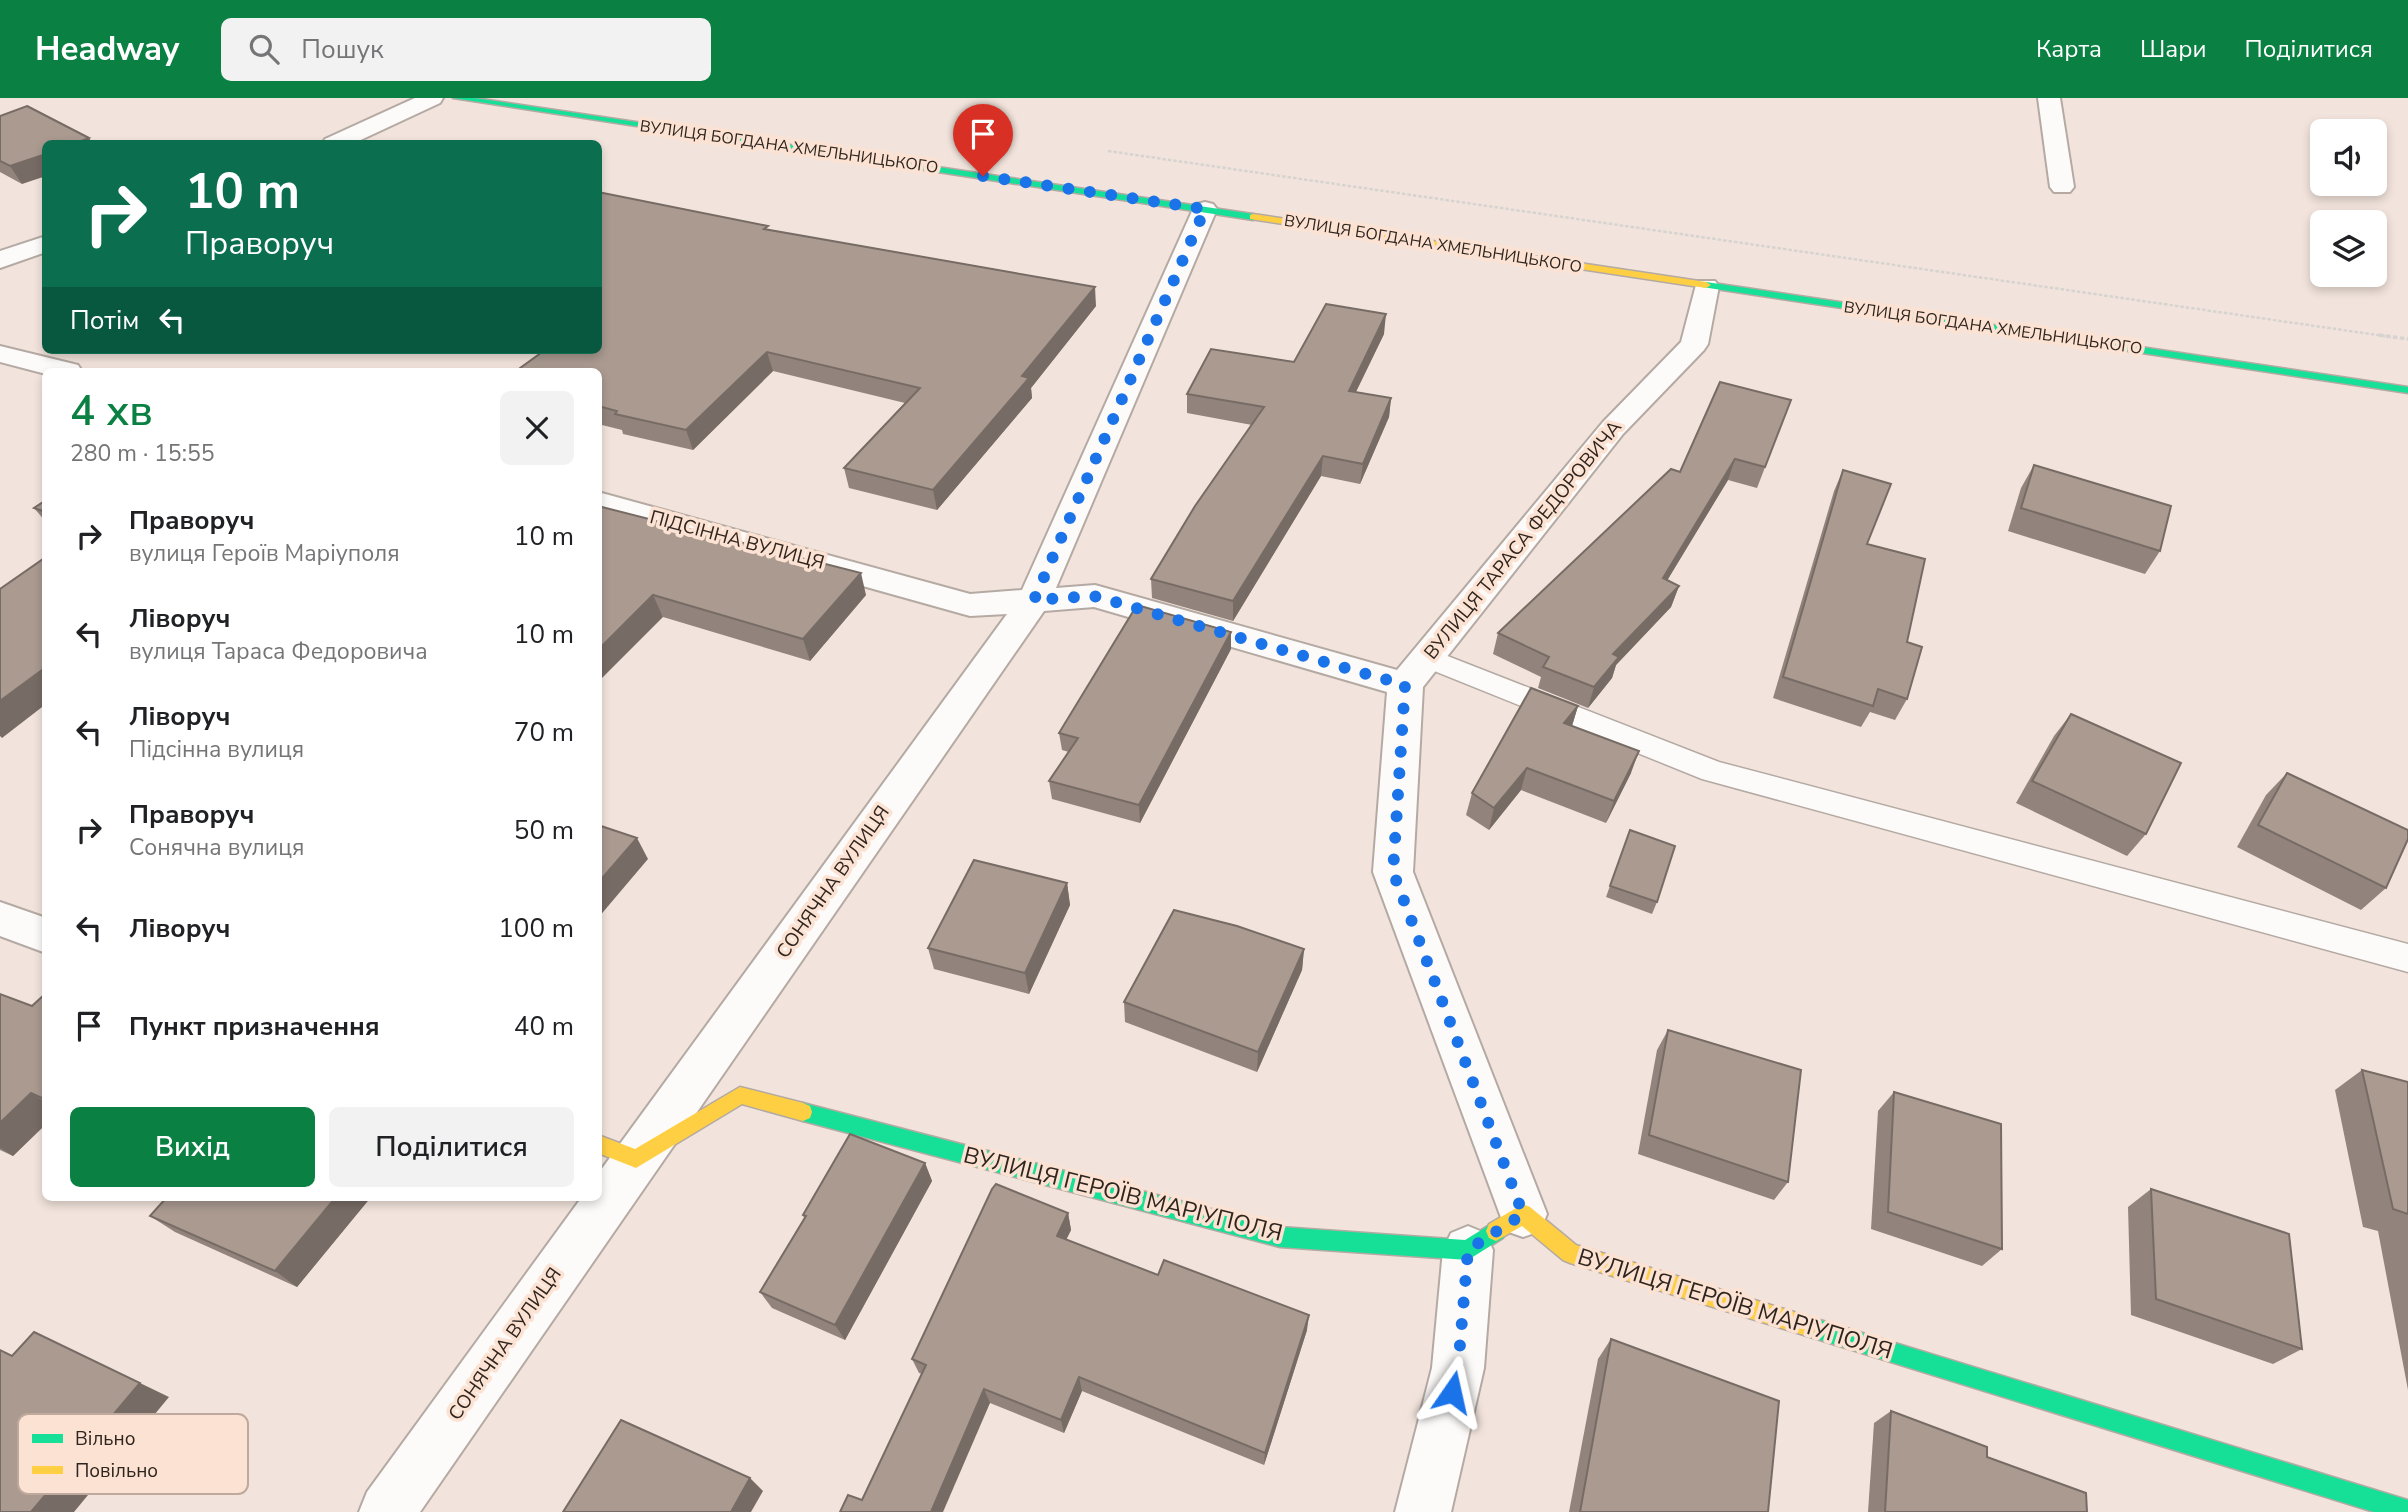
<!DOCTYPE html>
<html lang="uk">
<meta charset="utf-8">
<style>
body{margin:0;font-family:"Nunito Sans",sans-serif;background:#f2f2f2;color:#202124;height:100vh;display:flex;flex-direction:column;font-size:26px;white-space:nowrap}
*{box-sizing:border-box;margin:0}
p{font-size:23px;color:#757577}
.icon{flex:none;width:38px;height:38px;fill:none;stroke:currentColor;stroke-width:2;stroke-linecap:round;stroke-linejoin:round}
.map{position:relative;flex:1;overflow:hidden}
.side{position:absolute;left:42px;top:270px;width:560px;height:833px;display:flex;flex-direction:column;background:#fff;border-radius:10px;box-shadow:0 4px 10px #0003}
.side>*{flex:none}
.guide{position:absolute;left:42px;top:42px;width:560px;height:214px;border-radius:10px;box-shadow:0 4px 10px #0003;background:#0b6e4f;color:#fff;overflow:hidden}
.controls{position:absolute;left:2310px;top:21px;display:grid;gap:14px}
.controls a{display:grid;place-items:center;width:77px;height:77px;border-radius:10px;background:#fff;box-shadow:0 4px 10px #0003;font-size:35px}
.pin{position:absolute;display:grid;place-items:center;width:60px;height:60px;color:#fff;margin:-72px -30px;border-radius:50% 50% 50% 0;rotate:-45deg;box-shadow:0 0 7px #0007}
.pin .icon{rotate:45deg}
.me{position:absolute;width:77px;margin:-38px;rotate:11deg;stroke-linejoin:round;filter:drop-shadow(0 0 5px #0008)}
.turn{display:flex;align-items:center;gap:24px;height:147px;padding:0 28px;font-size:32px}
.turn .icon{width:91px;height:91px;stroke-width:2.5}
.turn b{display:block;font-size:49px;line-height:60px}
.then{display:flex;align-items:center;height:66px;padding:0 28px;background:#0003;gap:14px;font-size:26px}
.round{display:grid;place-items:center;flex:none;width:74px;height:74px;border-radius:10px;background:#f2f2f2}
.head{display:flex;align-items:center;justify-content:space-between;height:119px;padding:0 28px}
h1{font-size:42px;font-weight:600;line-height:52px;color:#0b8043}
.action{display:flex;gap:14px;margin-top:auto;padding:14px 28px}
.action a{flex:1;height:80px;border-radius:10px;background:#0b8043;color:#fff;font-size:28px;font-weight:600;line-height:80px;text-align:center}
.action a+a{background:#f2f2f2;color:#202124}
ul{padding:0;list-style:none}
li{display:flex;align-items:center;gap:21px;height:98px;padding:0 28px}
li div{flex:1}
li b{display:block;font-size:26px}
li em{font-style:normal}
header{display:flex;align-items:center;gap:42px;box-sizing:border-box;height:98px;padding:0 35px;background:#0b8043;color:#fff}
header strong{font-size:33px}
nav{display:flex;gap:38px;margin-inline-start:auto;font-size:24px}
.search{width:490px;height:63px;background:#f2f2f2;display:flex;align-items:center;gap:18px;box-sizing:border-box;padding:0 24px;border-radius:10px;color:#757577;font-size:26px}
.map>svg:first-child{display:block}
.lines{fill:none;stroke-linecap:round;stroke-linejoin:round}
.lane-casing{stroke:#b4aaa3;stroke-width:3}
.street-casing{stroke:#b4aaa3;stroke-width:4}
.fast-casing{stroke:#b4aaa3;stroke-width:3}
.slow-casing{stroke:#b4aaa3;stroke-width:3}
.path-far1{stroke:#d7d3d1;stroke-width:2.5;stroke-dasharray:3.5 2;stroke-linecap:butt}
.path{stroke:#d7d3d1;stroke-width:3.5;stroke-dasharray:4.5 2.5;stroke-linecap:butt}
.lane{fill:#fdfbfa;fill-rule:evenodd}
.street{fill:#fdfbfa;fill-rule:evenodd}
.fast{fill:#16e098;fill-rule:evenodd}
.slow{fill:#ffcf43;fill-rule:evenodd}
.wall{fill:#92847c}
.shaded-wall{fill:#776c65}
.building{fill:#aa9a90;stroke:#776c65;stroke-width:2}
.route{stroke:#1a73e8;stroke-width:12;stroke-dasharray:0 21.6}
.labels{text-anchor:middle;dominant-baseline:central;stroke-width:7;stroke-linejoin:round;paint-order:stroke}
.far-street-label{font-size:16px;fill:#2f251f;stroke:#fce2d2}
.street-label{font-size:19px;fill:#2f251f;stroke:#fce2d2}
.near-street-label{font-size:23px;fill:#2f251f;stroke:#fce2d2}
.key{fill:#fce2d2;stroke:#bea99c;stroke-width:2}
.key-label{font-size:19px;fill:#2f251f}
</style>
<header>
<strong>Headway</strong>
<div class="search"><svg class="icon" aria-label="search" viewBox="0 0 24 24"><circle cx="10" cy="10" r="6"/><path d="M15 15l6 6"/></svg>Пошук</div>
<nav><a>Карта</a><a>Шари</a><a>Поділитися</a></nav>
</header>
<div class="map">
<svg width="2408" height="1414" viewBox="0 0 2408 1414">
<rect width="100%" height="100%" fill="#f2e4dc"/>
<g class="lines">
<g class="lane-casing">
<path id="lane" d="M1427,550l292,114 689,182v28l-706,-193 -285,-115 -3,-7 3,-7z"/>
</g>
<g class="street-casing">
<g id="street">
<path d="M415,0h28l-3,5 -88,41h-30l3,-5z"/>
<path d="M2038,0h22l14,89 -4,5h-16l-4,-5z"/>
<path d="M1205,104l8,2 4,5 -161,379 39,-3 302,85 206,-248 78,-80 16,-61h18l4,5 -11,58 -4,6 -81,84 -200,253 -10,185 134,342 -7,17 -17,6 -17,-6 -133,-359 14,-180 -293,-85 -50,4 -624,901h-61l8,-20 215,-295h16v-23l409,-560 -37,2 -372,-104v-20l372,102 52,-4 171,-381 4,-5z"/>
<path d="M46,138v16l-46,16v-17z"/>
<path d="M0,248l78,19 4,6h-36v3l-46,-12z"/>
<path d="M0,804l46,16v35l-46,-17z"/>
<path d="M1468,1128l17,7 8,17 -9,118 -33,144h-56l37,-144 11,-118 8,-17z"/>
</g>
</g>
<g class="fast-casing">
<g id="fast">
<path d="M453,0h22l778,116 5,3 -5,3z"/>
<path d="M1706,184l702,105v6l-706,-106 -1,-2z"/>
<path d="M803,1005l477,124 185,13 31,-19 7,3 3,7 -3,7 -35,22 -188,-13 -477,-126 -7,-3 -2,-6 2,-6z"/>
<path d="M1807,1218l601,184v12h-34l-567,-176 -7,-3 -3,-7 3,-7z"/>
</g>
</g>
<g class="slow-casing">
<g id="slow">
<path d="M1253,116l453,68 5,3 -5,3 -456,-69v-4z"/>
<path d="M740,989l63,16 7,3 2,6 -2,6 -7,3 -61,-17 -106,64 -38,-15v-18l37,14z"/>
<path d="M1523,1106l7,3 46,38 231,71 7,3 3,7 -3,7 -7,3 -237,-73 -7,-3 -41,-34 -26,15 -7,-3 -3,-7 3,-7z"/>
</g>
</g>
<path class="path-far1" d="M1108,53l1283,186"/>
<path class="path" d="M2379,237l29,4"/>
<use href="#lane" class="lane"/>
<use href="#street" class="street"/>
<use href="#fast" class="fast"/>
<use href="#slow" class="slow"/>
</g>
<g class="wall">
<path d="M0,18l22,68 -22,-12z"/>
<path d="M770,132l326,76 -65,82 1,10 -95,112 -88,-22 -5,-20 61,-65 -132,-32 -80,79 -70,-16 -1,-4 -24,-6v-53z"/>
<path d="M1384,236l-28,58 35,6 -2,19 -29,67 -39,-8 -88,145 -81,-23 -1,-19 101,-154 -65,-12v-19l107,-32z"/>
<path d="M1791,302l-34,88 -29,-8 -61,100 12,6 -8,21 -55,58 -4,13 -24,30 -50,-20 3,-11 -48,-23 5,-21 182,-161z"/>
<path d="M2034,367l126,86 -15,23 -137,-43 13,-43z"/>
<path d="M1843,372l24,74 40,98v57l-12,21 -25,-8 -9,15 -88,-29 61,-207z"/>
<path d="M46,402v22l-12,-14z"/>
<path d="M598,408l268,89 -56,66 -147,-44z"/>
<path d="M1231,551l-91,174 -88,-24 -3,-18 20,-29 -7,-2 -3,-17z"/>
<path d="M1578,608l-6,20 59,47 -25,50 -85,-33 -32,40 -23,-15 6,-22z"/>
<path d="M2071,616l75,120 -19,22 -111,-53 38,-67z"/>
<path d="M2287,675l99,115 -25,22 -124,-63 29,-52z"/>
<path d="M1630,732l27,72 -5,12 -46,-17z"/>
<path d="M1067,785l3,22 -41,89 -95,-25 -6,-21z"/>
<path d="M1304,851l-2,21 -45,102 -132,-50 -1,-20z"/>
<path d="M46,895v131l-33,32 -13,-6v-156l32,12z"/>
<path d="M1668,932l120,152 -14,18 -136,-46 19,-104z"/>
<path d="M2362,972l46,12v308l-30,-159 -15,-4 -28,-137z"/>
<path d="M1894,994l108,157 -20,17 -111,-37 7,-118z"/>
<path d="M925,1065l7,18 -87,159 -73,-32 -12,-16 44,-74 -1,-3z"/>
<path d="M2151,1091l151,160 -29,15 -142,-49 -3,-108z"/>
<path d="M167,1099h204l-74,90 -122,-55 -25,-16z"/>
<path d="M1068,1115l3,17 -5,10 92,35 149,55 -43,135 -182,-74 -18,42 -74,-30 -128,97 60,-126 -3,-1 -7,-14z"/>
<path d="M1611,1241l157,173h-199l29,-153z"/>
<path d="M1891,1313l96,46 100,55h-219l6,-89z"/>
</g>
<g class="shaded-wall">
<path d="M89,40l4,6h-19z"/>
<path d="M46,56v22l-24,8 -12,-18z"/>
<path d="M1095,189l1,19 -65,82 1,10 -95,112 -4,-20 89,-114z"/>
<path d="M1386,216l-2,20 -37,76 2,-19z"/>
<path d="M767,254l6,19 -80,79 -7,-20z"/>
<path d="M1391,300l-2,19 -29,67 3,-20z"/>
<path d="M1323,358l-2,20 -88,145v-20z"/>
<path d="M1735,361l-7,21 -72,119 7,-21z"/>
<path d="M861,475l5,22 -56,66 -7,-22z"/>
<path d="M1679,488l-8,21 -55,58 -4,13 -24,30 6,-21 19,-33z"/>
<path d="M653,497l10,22 -65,65v-32z"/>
<path d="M1231,534v17l-91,174 -1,-18z"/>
<path d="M46,569v37l-44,34 -2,-2v-35z"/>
<path d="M1578,608l-7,23 -7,-6z"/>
<path d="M1639,653l-8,22 -25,50 8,-22z"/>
<path d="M1527,670l-6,22 -32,40 5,-22z"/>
<path d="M637,740l11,21 -50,59v-35z"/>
<path d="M1067,785l3,22 -41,89 -4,-21z"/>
<path d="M1304,851l-2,21 -45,102 1,-20z"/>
<path d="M31,995l15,10v21l-33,32 -13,-8v-25z"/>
<path d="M925,1065l7,18 -87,159 -10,-15z"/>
<path d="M336,1099h35l-74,90 -22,-16z"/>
<path d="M1068,1115l3,17 -11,22 -3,-16z"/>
<path d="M1309,1217l-2,15 -43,135 1,-12z"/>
<path d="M1079,1279l3,14 -18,42 -3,-13z"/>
<path d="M140,1285l29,14 -95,115h-43z"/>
<path d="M984,1291l6,14 -47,109h-12z"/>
<path d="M750,1380l13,13 -12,21h-20z"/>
</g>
<g class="building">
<path d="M27,8l62,32 -15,6h-28v10l-36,12 -10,-5v-45z"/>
<path d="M598,94l170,34 -4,3 331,58 -73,89 7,2 -96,112 -89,-22 76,-80 -153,-36 -81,78 -71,-16 2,-3 -19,-5v-35h-82l29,-21h53z"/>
<path d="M1326,206l60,10 -37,77 42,7 -28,66 -40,-8 -90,145 -82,-22 44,-73 69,-99 -77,-13 24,-45 83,13z"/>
<path d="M1720,284l71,18 -26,67 -30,-8 -72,119 16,8 -66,68 6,3 -25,30 -51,-20 6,-10 -51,-24 173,-164 9,3z"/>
<path d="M2034,367l137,41 -11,45 -139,-43z"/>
<path d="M1843,372l48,14 -24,60 58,15 -18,83 15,5 -15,52 -29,-10 -5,17 -90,-29z"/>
<path d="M46,402v12l-12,-4z"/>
<path d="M598,408l263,67 -58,66 -150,-44 -55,55z"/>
<path d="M46,459v110l-46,34v-112z"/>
<path d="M1137,507l94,27 -92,173 -90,-24 29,-43 -19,-5z"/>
<path d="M1531,590l47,18 -14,17 75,28 -25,50 -87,-33 -33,40 -22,-15z"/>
<path d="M2071,616l110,49 -35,71 -114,-53z"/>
<path d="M2287,675l121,57v9l-22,49 -128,-63z"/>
<path d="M598,727l39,13 -39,45z"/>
<path d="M1630,732l45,16 -18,56 -47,-16z"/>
<path d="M974,762l93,23 -42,90 -97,-25z"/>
<path d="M1174,812l63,16 67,23 -46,103 -134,-50z"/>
<path d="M46,895v107l-15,-7 -31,30v-129l32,12z"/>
<path d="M1668,932l133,40 -13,112 -139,-47z"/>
<path d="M2362,972l46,12v132l-15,-5z"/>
<path d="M1894,994l107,32 1,125 -114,-37z"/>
<path d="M850,1036l75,29 -90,162 -75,-33 46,-76 -3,-1z"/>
<path d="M996,1086l72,29 -11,23 101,39 6,-15 145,55 -44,138 -186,-76 -18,43 -77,-31 -53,123h-91l8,-17 14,5 64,-135 -14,-6 80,-170z"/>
<path d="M2151,1091l138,45 13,115 -146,-50z"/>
<path d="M167,1099h169l-61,74 -125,-55z"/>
<path d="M34,1234l106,51 -109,129h-31v-162l12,6z"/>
<path d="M1611,1241l168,62 -11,111h-188z"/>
<path d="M1891,1313l96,36v10l99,36 1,19h-202z"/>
<path d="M621,1322l129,58 -19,34h-168z"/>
</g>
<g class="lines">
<path class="route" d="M983,78l222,33 -171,391 60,-4 311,89 -12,187 130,342 -55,36 -10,118 -6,24"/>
</g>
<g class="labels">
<g class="far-street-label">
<text transform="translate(789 49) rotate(8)">ВУЛИЦЯ БОГДАНА ХМЕЛЬНИЦЬКОГО</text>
<text transform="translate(1433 146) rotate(9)">ВУЛИЦЯ БОГДАНА ХМЕЛЬНИЦЬКОГО</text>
<text transform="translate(1993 230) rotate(8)">ВУЛИЦЯ БОГДАНА ХМЕЛЬНИЦЬКОГО</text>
</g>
<g class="street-label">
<text transform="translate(737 442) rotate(15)">ПІДСІННА ВУЛИЦЯ</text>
<text transform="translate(1523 442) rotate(-51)">ВУЛИЦЯ ТАРАСА ФЕДОРОВИЧА</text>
<text transform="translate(833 784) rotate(-55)">СОНЯЧНА ВУЛИЦЯ</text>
<text transform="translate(505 1246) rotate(-55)">СОНЯЧНА ВУЛИЦЯ</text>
</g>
<g class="near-street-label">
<text transform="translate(1123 1096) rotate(14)">ВУЛИЦЯ ГЕРОЇВ МАРІУПОЛЯ</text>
<text transform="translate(1735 1206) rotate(17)">ВУЛИЦЯ ГЕРОЇВ МАРІУПОЛЯ</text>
</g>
</g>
<rect x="18" y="1316" width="230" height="80" rx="10" class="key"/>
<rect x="32" y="1336" width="31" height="9" fill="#16e098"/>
<rect x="32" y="1368" width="31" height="8" fill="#ffcf43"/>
<g class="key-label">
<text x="75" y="1347">Вільно</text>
<text x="75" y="1379">Повільно</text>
</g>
</svg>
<div class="controls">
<a><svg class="icon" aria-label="sound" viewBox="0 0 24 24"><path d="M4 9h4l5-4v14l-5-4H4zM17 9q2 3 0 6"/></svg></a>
<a><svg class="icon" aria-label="layers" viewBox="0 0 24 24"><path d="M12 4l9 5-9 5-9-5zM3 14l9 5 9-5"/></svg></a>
</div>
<div class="pin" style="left:983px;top:78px;background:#d93025"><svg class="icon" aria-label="arrive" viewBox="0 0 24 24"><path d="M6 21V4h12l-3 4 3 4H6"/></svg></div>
<svg class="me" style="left:1452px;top:1294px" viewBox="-20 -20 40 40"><path d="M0-17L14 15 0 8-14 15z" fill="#1a73e8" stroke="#fff" stroke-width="4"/></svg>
<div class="guide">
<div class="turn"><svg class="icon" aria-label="right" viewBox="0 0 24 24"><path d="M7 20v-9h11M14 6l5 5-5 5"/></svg><div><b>10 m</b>Праворуч</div></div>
<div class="then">Потім<svg class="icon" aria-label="left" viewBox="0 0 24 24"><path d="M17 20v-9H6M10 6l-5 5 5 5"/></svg></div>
</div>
<section class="side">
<div class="head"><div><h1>4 хв</h1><p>280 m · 15:55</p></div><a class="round"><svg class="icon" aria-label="close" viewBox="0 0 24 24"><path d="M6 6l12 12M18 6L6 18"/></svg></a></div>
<ul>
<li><svg class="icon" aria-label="right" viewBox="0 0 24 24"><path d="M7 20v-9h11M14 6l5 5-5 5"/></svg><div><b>Праворуч</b><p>вулиця Героїв Маріуполя</p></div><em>10 m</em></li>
<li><svg class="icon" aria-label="left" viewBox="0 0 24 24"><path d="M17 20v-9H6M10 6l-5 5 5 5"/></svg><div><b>Ліворуч</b><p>вулиця Тараса Федоровича</p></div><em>10 m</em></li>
<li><svg class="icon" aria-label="left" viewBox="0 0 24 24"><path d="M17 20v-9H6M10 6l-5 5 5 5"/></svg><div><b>Ліворуч</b><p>Підсінна вулиця</p></div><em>70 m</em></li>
<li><svg class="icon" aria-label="right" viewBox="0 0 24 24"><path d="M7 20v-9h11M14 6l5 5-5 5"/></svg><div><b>Праворуч</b><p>Сонячна вулиця</p></div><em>50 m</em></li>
<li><svg class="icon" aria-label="left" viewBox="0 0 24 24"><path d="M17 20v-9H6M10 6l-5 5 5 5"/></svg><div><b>Ліворуч</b></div><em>100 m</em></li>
<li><svg class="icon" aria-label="arrive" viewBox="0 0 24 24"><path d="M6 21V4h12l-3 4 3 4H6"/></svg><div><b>Пункт призначення</b></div><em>40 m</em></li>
</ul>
<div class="action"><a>Вихід</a><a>Поділитися</a></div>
</section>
</div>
